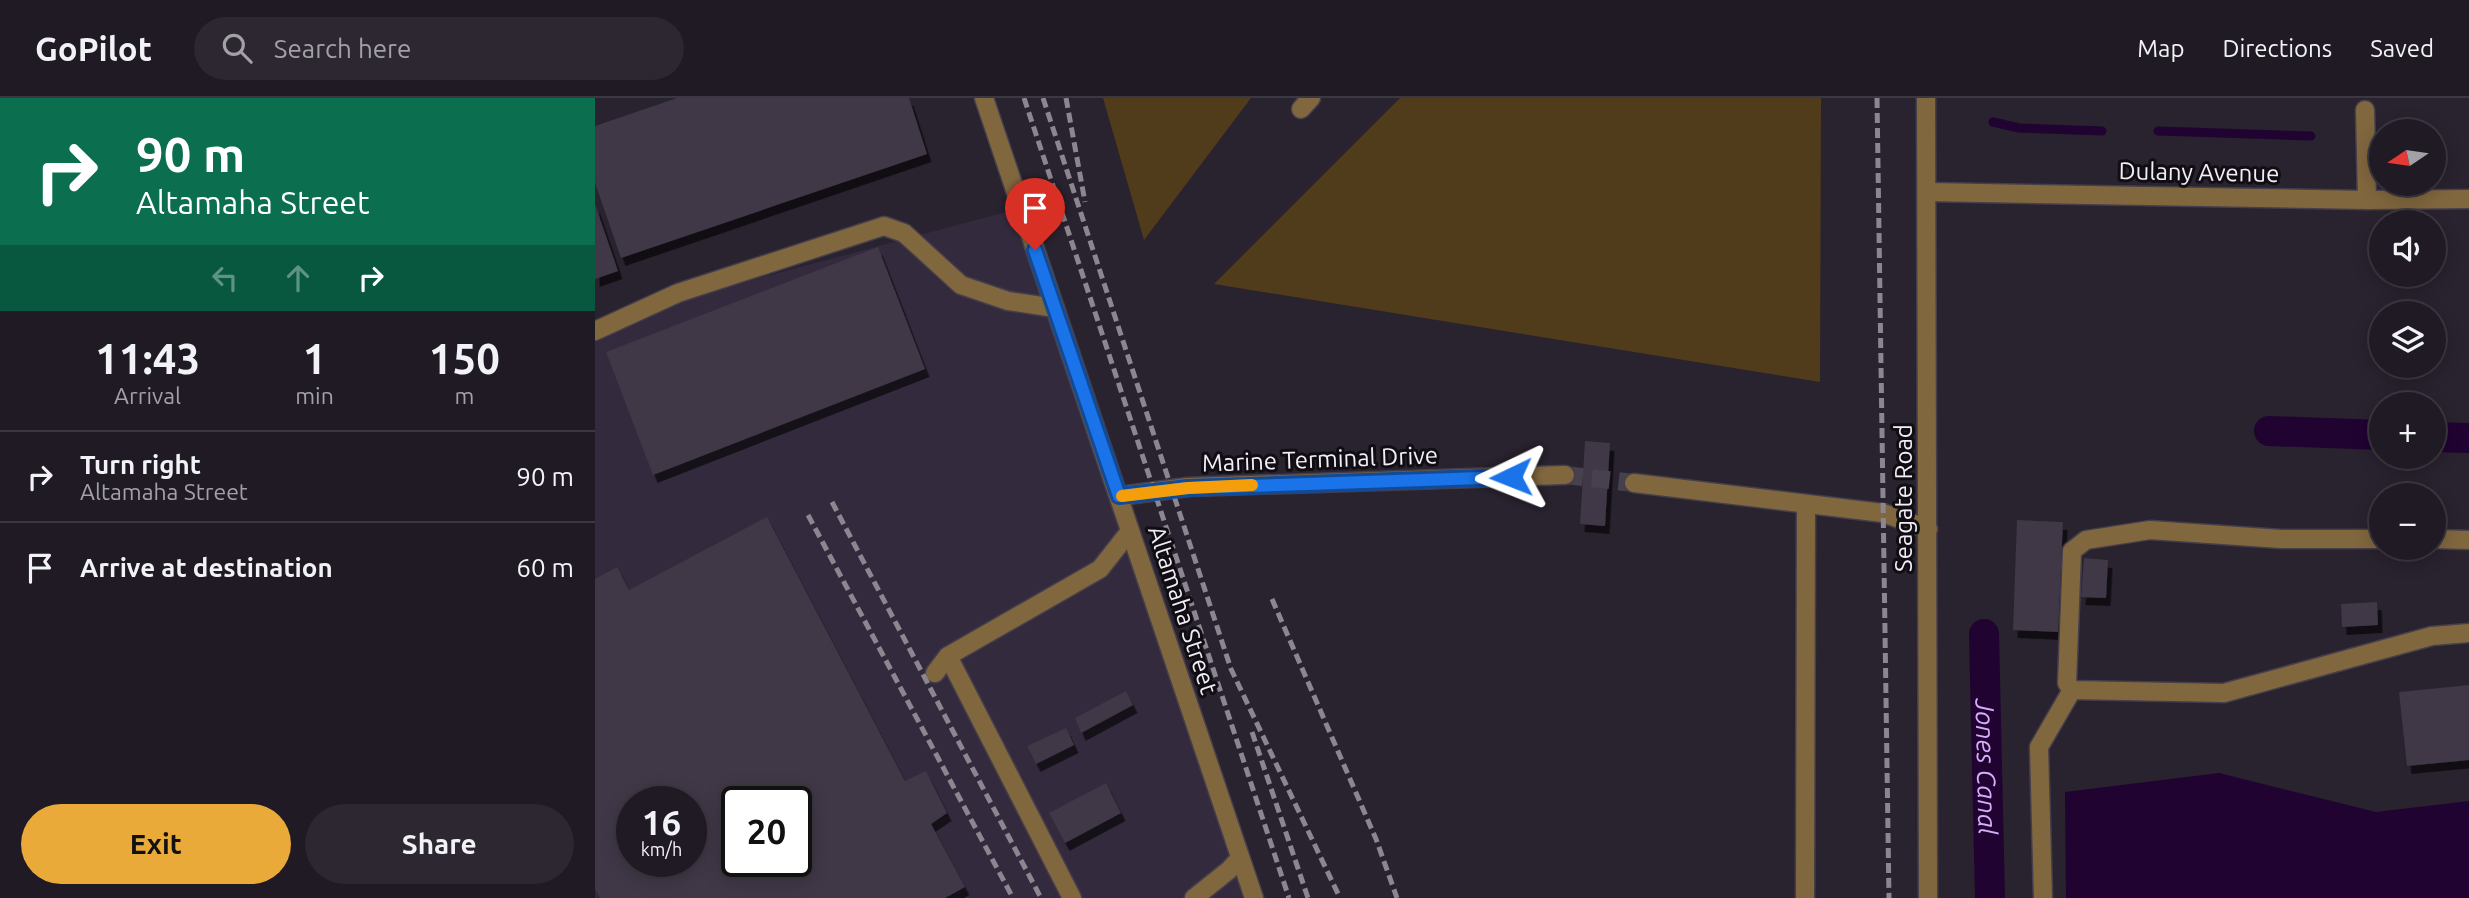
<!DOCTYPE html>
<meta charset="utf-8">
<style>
body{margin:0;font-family:Ubuntu,sans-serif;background:#2c2730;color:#f1f3f6;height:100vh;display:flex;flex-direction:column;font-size:26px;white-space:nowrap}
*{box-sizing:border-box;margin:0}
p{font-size:23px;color:#a1a1a6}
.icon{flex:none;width:38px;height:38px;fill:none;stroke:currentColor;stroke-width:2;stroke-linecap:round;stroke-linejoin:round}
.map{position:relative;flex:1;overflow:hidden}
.drawer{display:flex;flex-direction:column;background:#1f1a23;width:595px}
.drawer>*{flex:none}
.top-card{background:#0b6e4f;color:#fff;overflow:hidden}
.needle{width:46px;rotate:257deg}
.buttons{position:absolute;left:1774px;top:21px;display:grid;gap:14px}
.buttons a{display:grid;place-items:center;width:77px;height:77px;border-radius:50%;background:#1f1a23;box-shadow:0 4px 18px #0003,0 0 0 2px #3c3841;font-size:35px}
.speed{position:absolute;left:21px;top:688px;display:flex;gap:14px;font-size:35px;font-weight:700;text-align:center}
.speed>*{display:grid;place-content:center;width:91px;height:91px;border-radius:50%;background:#1f1a23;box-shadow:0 4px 18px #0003,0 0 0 2px #3c3841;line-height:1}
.speed small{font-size:18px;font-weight:400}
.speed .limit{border:4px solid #111;border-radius:10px;background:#fff;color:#111}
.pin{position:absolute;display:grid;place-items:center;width:60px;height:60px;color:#fff;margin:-72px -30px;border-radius:50% 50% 50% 0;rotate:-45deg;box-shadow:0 0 7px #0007}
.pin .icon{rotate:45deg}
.me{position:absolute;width:77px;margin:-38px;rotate:268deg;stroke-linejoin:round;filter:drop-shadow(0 0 5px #0008)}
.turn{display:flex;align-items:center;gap:24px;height:147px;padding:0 21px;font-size:32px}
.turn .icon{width:91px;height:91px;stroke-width:2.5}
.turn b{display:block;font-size:49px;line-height:60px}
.lanes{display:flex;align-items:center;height:66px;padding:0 21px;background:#0003;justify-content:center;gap:35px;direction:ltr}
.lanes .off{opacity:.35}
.eta{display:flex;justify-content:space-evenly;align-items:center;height:119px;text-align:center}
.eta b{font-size:42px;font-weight:700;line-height:49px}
.cta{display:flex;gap:14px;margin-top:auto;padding:14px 21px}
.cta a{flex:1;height:80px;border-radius:42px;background:#eaaa39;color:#111;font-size:28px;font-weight:700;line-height:80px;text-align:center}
.cta a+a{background:#2c2730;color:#f1f3f6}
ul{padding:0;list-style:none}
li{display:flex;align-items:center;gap:21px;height:91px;padding:0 21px;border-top:2px solid #3c3841}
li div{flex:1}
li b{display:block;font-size:26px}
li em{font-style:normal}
header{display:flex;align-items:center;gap:42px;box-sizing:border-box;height:98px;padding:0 35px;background:#1f1a23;border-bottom:2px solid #3c3841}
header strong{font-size:33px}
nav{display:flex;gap:38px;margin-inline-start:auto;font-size:24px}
.search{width:490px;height:63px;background:#2c2730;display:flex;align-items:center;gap:18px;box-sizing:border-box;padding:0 24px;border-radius:38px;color:#a1a1a6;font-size:26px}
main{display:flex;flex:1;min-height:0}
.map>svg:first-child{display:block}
.built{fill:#342a3d;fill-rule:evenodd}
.green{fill:#503b1b}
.water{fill:#200331}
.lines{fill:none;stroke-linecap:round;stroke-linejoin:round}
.stream{stroke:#200331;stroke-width:9}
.canal{stroke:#200331;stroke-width:30}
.building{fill:#3f3746;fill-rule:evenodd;filter:url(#shadow)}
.minor-tunnel{stroke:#47404d;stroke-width:18;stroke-dasharray:18 9;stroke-linecap:butt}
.minor-casing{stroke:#453e4b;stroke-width:21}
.minor{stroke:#81673e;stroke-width:18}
.rail{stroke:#8c8691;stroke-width:5;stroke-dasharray:10 5;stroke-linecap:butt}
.route-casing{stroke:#114b97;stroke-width:18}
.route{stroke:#1a73e8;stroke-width:12}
.slow{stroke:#f59e0b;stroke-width:12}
.labels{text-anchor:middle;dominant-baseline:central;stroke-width:6;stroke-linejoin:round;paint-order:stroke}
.street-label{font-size:24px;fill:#f2edf6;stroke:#100d13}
.water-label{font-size:26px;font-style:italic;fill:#d7acfb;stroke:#100d13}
</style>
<header>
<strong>GoPilot</strong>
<div class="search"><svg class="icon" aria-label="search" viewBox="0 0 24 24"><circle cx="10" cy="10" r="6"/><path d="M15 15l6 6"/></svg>Search here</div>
<nav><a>Map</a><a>Directions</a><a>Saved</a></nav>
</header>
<main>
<section class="drawer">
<div class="top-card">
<div class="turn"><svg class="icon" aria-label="right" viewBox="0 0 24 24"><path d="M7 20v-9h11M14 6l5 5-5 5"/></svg><div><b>90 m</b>Altamaha Street</div></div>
<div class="lanes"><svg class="icon off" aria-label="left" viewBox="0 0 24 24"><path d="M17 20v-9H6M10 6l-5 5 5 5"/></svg><svg class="icon off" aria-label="ahead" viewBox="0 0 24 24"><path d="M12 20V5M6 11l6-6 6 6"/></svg><svg class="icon" aria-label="right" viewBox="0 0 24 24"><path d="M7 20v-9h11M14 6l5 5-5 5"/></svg></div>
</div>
<div class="eta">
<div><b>11:43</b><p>Arrival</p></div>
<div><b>1</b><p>min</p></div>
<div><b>150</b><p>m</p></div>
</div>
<ul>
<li><svg class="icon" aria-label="right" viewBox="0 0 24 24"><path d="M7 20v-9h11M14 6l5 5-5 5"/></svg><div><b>Turn right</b><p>Altamaha Street</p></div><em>90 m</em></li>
<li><svg class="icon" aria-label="arrive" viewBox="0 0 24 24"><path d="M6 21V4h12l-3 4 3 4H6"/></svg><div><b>Arrive at destination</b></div><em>60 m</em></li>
</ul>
<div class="cta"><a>Exit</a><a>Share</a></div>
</section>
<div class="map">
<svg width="1874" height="800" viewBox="0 0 1874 800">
<defs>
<filter id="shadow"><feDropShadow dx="4.5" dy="8" stdDeviation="0" flood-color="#0009"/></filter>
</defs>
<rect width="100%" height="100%" fill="#29222f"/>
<path class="built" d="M426,110l233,690h-659v-576zM37,704h59v59h-59zM142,704h59v59h-59z"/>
<g class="green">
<path d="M508,0h148l-107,142z"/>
<path d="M805,0h421l-1,284 -606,-98z"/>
</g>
<path class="water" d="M1624,675l157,39 93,-11v97h-403l-1,-106z"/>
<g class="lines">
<g class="stream">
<path d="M1398,24l26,6 83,3"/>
<path d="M1563,33l153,5"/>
</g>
<g class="canal">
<path d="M1674,333l113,4"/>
<path d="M1839,339l35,1"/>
<path id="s1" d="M1389,536l6,264"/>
</g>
</g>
<g class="building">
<path d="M82,0h232l18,56 -306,104 -26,-75v-57z"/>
<path d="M0,106l23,67 -23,8z"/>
<path d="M283,149l47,122 -272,106 -47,-123z"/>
<path d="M990,343l25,2 -5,83 -25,-2z"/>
<path d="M172,419l138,264 21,-10 21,42 -16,11 34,63 -20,11h-345l-5,-9v-310l22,-12 12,23zM37,704h59v59h-59zM142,704h59v59h-59z"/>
<path d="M1422,422l46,2 -5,110 -45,-2z"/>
<path d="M1489,460l24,2 -2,38 -25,-1z"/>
<path d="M1782,504l1,23 -36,2 -1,-23z"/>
<path d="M1874,587v75l-62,6 -8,-74z"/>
<path d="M531,593l7,14 -52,28 -6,-15z"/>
<path d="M471,630l8,17 -38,19 -9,-18z"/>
<path d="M511,685l15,30 -56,30 -16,-30z"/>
</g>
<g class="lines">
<path class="minor-tunnel" d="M970,377l69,8"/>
<g class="minor-casing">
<g id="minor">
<path d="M389,0l270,800"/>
<path d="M1331,0l2,800"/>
<path d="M706,11l10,-11"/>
<path d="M1770,12l2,90"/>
<path d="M1333,94l439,8 102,-1"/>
<path d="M0,233l83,-38 206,-67 20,7 57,52 47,16 47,7"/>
<path d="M1039,385l249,30 45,16"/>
<path d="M524,398l69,-9 377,-12"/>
<path d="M1787,441h-101l-131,-9 -64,10 -14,11 -5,132 5,7 152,3 208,-57 37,-3"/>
<path d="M1839,441l35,1"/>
<path d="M353,558l124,242"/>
<path d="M340,575l13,-17 152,-87 30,-38"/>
<path d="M599,800l35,-28 11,-12"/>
<path d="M1210,800l1,-394"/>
<path d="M1448,800l-4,-151 33,-57"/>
</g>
</g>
<use href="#minor" class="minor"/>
<g class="rail">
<path d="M429,0l265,800"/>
<path d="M448,0l188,571 109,229"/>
<path d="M471,0l19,104"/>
<path d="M1282,0l12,800"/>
<path d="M237,404l209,396"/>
<path d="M213,417l205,383"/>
<path d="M677,501l104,240 21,59"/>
<path d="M657,634l56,166"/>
</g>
</g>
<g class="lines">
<g class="route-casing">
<path id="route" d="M440,152l84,246 69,-8 323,-11"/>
</g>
<use href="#route" class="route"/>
<path class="slow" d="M527,398l66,-8 64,-3"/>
</g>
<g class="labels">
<g class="street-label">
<text transform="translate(1604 74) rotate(1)">Dulany Avenue</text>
<text transform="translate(725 361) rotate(-2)">Marine Terminal Drive</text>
<text transform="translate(1308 400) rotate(-90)">Seagate Road</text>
<text transform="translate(588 512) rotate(72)">Altamaha Street</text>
</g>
<g class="water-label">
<text stroke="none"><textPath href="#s1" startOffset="133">Jones Canal</textPath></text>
</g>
</g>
</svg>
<div class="buttons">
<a><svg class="needle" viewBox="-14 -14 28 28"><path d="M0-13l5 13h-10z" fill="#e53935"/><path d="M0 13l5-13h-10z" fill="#a1a1a6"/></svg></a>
<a><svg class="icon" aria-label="sound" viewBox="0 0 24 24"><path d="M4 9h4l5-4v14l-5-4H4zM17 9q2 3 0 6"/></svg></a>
<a><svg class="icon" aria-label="layers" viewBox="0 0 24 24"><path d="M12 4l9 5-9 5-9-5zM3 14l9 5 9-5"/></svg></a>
<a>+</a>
<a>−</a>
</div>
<div class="speed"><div>16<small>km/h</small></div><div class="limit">20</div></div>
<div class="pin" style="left:440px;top:152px;background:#d93025"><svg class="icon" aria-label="arrive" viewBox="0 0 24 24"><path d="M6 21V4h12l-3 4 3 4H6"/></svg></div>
<svg class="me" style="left:916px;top:379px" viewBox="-20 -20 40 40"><path d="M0-17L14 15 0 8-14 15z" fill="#1a73e8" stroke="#fff" stroke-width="4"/></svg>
</div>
</main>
